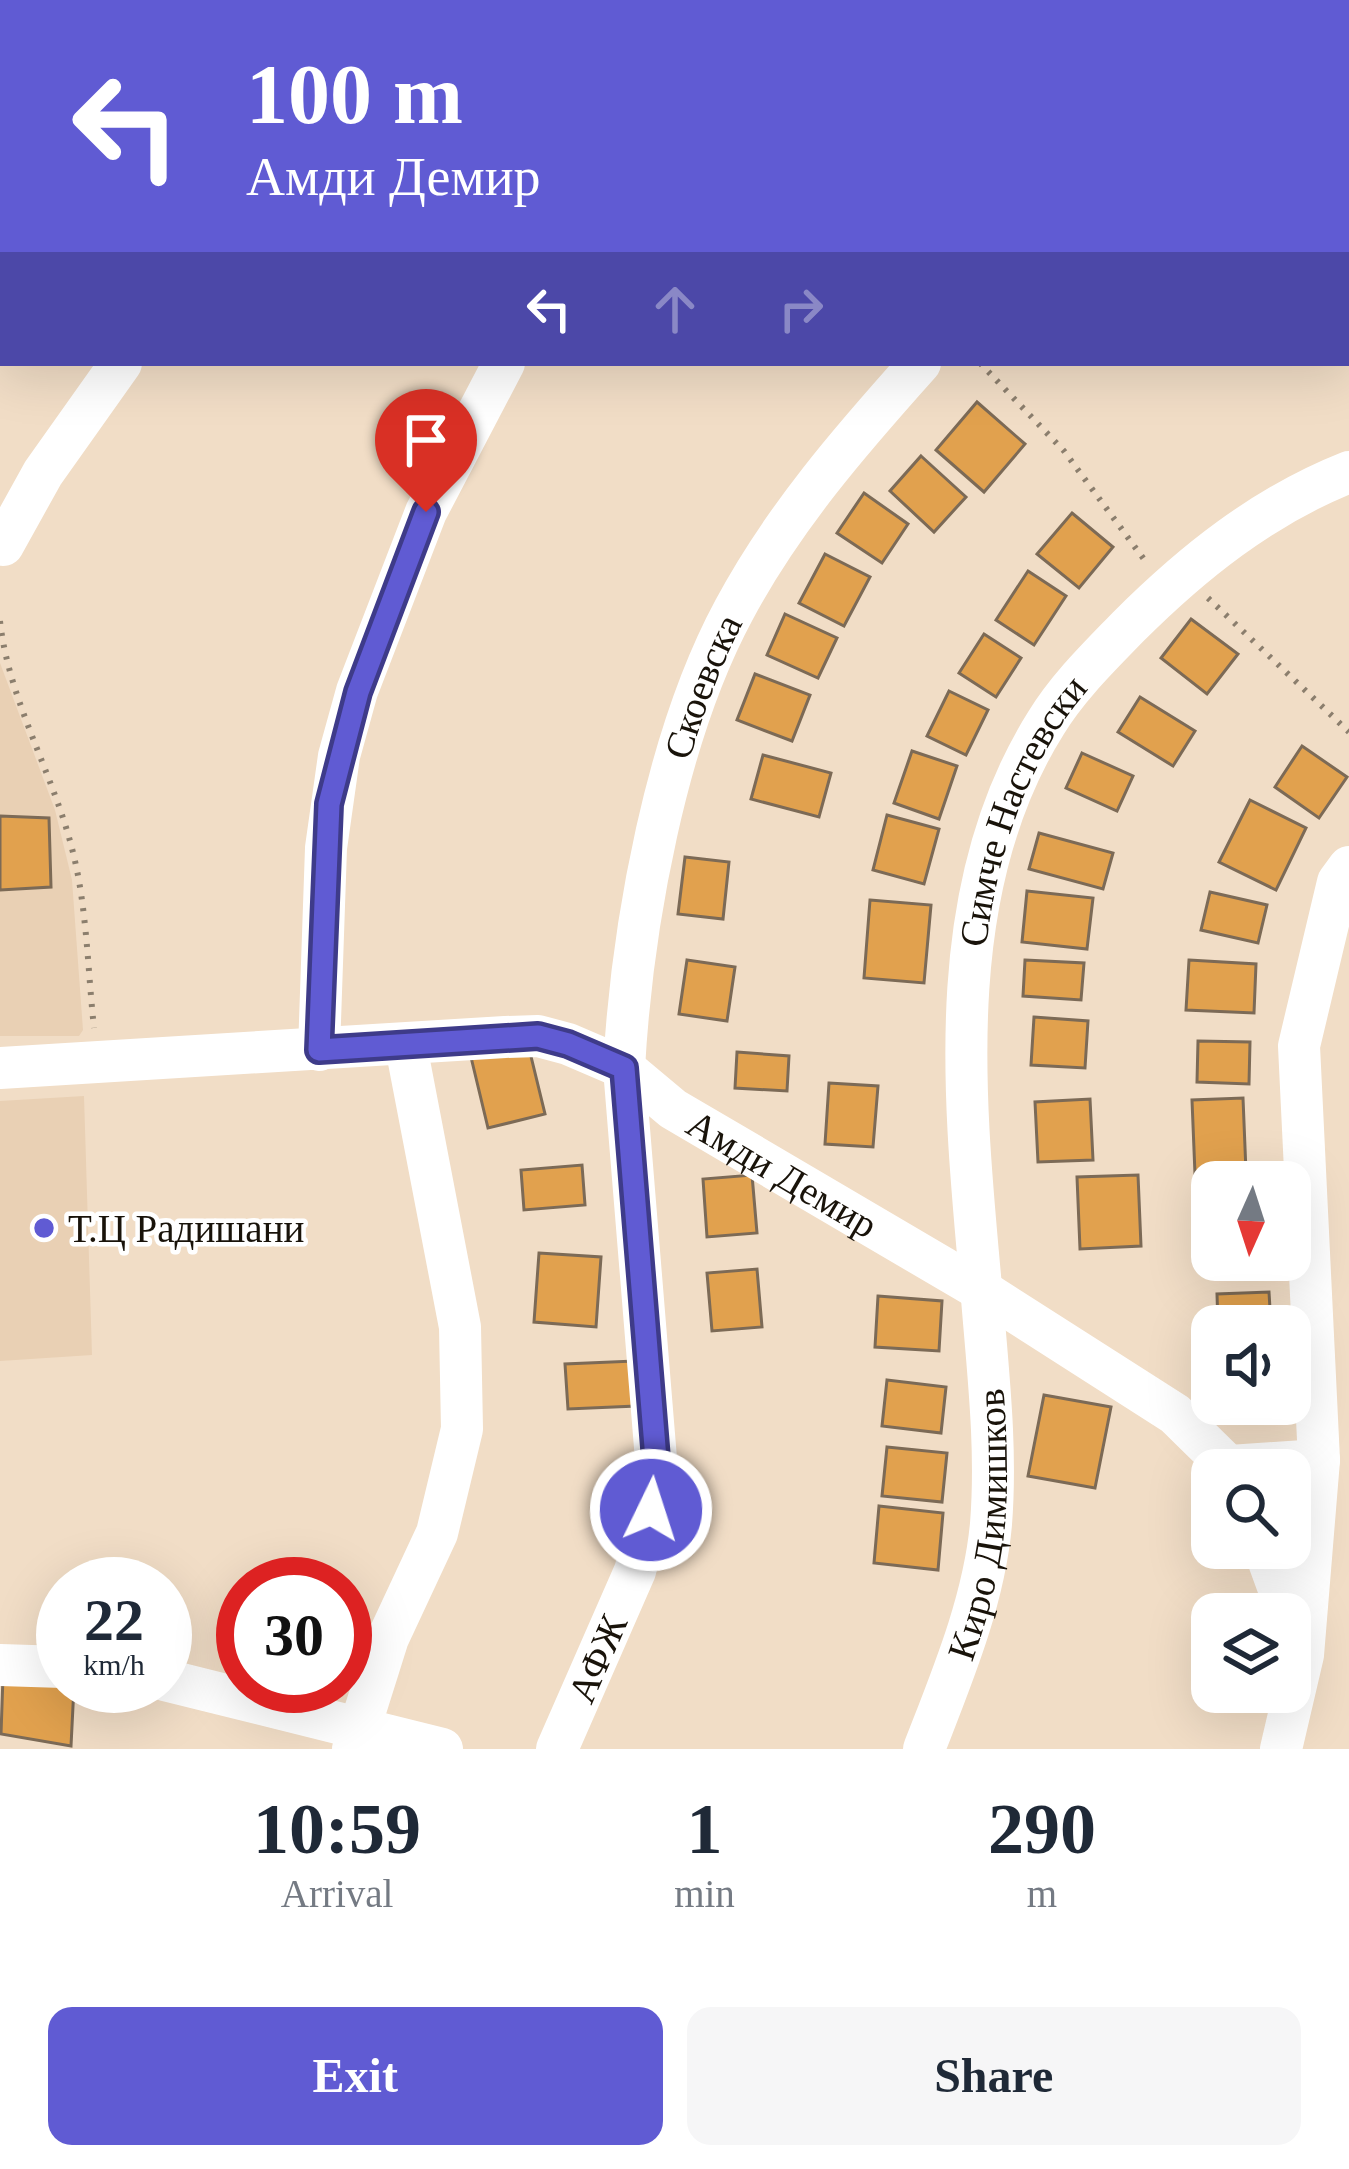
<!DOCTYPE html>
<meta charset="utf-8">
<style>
body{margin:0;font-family:Georgia,serif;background:#f6f6f7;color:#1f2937;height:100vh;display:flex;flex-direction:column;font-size:45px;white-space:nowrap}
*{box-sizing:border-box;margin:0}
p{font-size:39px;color:#747a83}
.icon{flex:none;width:66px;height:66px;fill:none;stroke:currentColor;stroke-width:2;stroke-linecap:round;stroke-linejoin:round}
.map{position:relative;height:1749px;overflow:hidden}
.sheet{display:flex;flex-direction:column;background:#fff;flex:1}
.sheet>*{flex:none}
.guide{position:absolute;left:0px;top:0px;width:1350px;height:366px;box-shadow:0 12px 48px #0002;background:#605bd3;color:#fff;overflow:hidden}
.needle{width:78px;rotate:183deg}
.tools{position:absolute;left:1191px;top:1161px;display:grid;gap:24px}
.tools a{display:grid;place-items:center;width:120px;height:120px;border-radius:24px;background:#fff;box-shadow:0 12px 48px #0002;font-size:60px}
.speed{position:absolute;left:36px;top:1557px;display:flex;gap:24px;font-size:60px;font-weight:700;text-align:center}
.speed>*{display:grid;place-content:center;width:156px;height:156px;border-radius:50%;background:#fff;box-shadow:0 12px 48px #0002;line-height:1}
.speed small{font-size:30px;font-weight:400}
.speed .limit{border:18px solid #d22;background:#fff;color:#111}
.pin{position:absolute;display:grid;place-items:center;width:102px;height:102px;color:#fff;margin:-123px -51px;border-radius:50% 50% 50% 0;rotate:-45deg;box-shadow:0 0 12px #0007}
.pin .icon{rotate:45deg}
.me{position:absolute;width:132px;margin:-66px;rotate:4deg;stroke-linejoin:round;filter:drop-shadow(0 0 9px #0008)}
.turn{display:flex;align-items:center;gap:42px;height:252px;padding:0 48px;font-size:54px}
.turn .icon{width:156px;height:156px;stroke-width:2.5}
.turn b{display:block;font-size:84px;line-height:102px}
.lanes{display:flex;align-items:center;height:114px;padding:0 48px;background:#0003;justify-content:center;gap:60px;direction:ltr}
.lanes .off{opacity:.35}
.eta{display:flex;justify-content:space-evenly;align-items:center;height:204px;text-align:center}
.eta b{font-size:72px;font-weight:700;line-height:84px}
.button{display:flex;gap:24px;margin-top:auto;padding:24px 48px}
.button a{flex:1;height:138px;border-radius:24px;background:#605bd3;color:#fff;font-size:48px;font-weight:700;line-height:138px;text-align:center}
.button a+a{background:#f6f6f7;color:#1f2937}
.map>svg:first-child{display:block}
.built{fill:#e9d0b4}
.building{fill:#e1a14e;stroke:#7c6a56;stroke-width:3}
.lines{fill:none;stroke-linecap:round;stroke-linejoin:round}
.path{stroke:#8b7e6d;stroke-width:6;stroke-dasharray:3 9;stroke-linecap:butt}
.minor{stroke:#fff;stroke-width:42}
.route-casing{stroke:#3e3b89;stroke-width:30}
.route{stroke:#605bd3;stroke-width:21}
.poi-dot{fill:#605bd3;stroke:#fff;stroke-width:4.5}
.labels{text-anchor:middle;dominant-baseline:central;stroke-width:9;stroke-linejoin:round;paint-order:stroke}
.street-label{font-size:39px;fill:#19130a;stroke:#fff}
.poi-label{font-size:39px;fill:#19130a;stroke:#fff;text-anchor:start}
</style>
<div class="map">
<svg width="1349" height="1749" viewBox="0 0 1349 1749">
<rect width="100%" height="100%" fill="#f1ddc6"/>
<g class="built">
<path d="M0,663l55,147 17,70 11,150 -4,6h-79z"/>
<path d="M84,1096l8,259 -92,6v-260z"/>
</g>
<g class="building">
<path d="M977,402l48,42 -41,48 -48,-42z"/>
<path d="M921,456l45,41 -32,35 -44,-41z"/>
<path d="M864,493l44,31 -26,39 -45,-30z"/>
<path d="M1072,513l41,34 -34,41 -42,-34z"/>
<path d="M825,554l45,23 -26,49 -45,-23z"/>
<path d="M1028,571l38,25 -32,49 -38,-25z"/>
<path d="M785,614l52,24 -19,40 -51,-23z"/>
<path d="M1191,619l47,35 -31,40 -46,-36z"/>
<path d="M984,634l37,24 -25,39 -37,-24z"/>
<path d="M755,674l55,21 -18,46 -55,-21z"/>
<path d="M949,691l39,19 -22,45 -39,-19z"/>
<path d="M1140,697l55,34 -22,35 -55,-34z"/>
<path d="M1302,746l45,31 -28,41 -44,-31z"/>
<path d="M912,751l45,15 -18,53 -45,-16z"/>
<path d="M1082,753l51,23 -16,35 -51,-23z"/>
<path d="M763,755l68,18 -12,44 -68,-18z"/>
<path d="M1250,800l56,28 -30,62 -57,-28z"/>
<path d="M887,815l52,14 -15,55 -51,-14z"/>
<path d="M0,816l49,2 2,69 -51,3z"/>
<path d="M1039,833l74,20 -10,36 -74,-20z"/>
<path d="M685,857l44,5 -6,57 -45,-5z"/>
<path d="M1027,891l66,7 -6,51 -65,-7z"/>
<path d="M1210,892l57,13 -9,38 -57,-13z"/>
<path d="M870,900l61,5 -7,78 -60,-5z"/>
<path d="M687,960l48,7 -8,54 -48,-7z"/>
<path d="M1025,960l59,3 -3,37 -58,-4z"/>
<path d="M1189,960l67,4 -2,49 -68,-3z"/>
<path d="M1034,1017l54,4 -3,47 -54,-3z"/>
<path d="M527,1040l18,74 -57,14 -18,-75z"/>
<path d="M1198,1041l52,1 -1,42 -52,-2z"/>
<path d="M737,1052l52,4 -2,35 -52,-3z"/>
<path d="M829,1083l49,3 -5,61 -48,-3z"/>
<path d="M1243,1098l3,74 -51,2 -3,-74z"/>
<path d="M1090,1099l3,61 -55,2 -3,-60z"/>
<path d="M582,1165l3,40 -61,5 -3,-40z"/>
<path d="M752,1175l5,58 -50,4 -4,-58z"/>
<path d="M1138,1175l3,71 -61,3 -3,-72z"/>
<path d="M1212,1192v62h-5l-2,-61z"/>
<path d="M539,1253l62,4 -5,70 -62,-5z"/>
<path d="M757,1269l5,58 -50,4 -5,-58z"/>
<path d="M1269,1292l2,34h-53l-1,-32z"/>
<path d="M878,1296l64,5 -3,50 -64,-4z"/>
<path d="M634,1361l2,45 -68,3 -3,-45z"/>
<path d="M887,1380l59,7 -5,46 -59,-7z"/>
<path d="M1044,1395l67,12 -16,81 -67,-12z"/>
<path d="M887,1447l60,6 -5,49 -60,-6z"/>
<path d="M879,1506l64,7 -5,57 -64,-7z"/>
<path d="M3,1676l71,10 -3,60 -70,-12z"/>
</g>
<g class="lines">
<g class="path">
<path d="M1013,0l3,3"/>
<path d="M980,363l84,88 82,111"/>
<path d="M1208,598l141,134"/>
<path d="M0,621c9,83 57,158 75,240 12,53 13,112 19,167"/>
</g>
<g class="minor">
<path d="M226,3v-3"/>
<path d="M798,3l3,-3"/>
<path d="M1243,3l3,-3"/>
<path d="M1347,122l2,-1"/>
<path d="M3,545l40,-72 78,-110"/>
<path d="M319,1050l7,-202 13,-92 18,-65 69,-179 78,-149"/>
<path id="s1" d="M0,1068l505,-31 33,-1 30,8 56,24 49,41 308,181 194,124 57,56"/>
<path d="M1230,1466l89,-6"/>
<path d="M1264,1548l24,66"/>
<path d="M0,1665l63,2"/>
<path d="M165,1680l277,69"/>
<path d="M353,1749l35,-111 49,-105 25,-104 -2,-102 -54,-281"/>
<path id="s2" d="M557,1749l78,-178 16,-60 5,-52 -32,-391c8,-143 42,-332 110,-458 49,-92 117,-170 186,-247"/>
<path id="s3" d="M924,1749c28,-72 60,-148 67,-225 6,-76 -3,-151 -9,-226 -17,-190 -43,-405 64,-575 22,-36 53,-66 82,-96 64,-64 135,-121 221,-155"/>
<path d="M1281,1749l22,-94 16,-195 -20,-414 39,-164 11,-15"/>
</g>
</g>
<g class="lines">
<g class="route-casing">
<path id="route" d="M426,512l-68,180 -29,112 -10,246 219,-14 30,8 56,24 32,391 -5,51"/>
</g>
<use href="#route" class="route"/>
</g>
<circle class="poi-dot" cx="44" cy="1228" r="12"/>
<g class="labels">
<g class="street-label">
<text stroke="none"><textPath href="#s2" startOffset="1092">Скоевска</textPath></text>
<text stroke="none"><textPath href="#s3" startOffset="960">Симче Настевски</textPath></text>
<text stroke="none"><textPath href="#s1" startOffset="822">Амди Демир</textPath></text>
<text stroke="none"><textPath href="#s3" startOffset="234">Киро Димишков</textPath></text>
<text stroke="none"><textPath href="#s2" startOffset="99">АФЖ</textPath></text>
</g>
<g class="poi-label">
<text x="68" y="1228">Т.Ц Радишани</text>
</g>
</g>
</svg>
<div class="tools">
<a><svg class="needle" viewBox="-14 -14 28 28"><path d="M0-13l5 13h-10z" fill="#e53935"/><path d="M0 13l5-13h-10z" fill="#747a83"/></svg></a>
<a><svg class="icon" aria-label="sound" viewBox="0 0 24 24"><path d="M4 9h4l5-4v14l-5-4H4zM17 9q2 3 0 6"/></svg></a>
<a><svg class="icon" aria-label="search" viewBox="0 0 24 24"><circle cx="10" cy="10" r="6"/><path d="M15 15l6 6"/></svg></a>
<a><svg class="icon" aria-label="layers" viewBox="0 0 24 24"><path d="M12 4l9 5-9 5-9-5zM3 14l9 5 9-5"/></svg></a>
</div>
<div class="speed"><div>22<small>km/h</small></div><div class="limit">30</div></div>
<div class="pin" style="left:426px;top:512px;background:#d93025"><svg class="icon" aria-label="arrive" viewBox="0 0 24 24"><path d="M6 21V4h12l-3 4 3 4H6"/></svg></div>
<svg class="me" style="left:651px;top:1510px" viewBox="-20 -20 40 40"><circle r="17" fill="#605bd3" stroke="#fff" stroke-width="3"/><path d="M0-11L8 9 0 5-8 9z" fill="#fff"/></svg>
<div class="guide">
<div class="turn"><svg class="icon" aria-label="left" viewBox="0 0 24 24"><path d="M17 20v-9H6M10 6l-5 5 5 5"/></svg><div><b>100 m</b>Амди Демир</div></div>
<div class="lanes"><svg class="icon" aria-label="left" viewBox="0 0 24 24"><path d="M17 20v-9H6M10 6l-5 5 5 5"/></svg><svg class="icon off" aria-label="ahead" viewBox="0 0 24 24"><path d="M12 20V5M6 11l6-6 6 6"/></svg><svg class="icon off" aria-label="right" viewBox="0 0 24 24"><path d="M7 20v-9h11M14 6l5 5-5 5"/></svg></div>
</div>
</div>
<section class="sheet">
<div class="eta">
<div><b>10:59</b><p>Arrival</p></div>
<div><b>1</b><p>min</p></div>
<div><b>290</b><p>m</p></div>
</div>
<div class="button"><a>Exit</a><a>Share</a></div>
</section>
